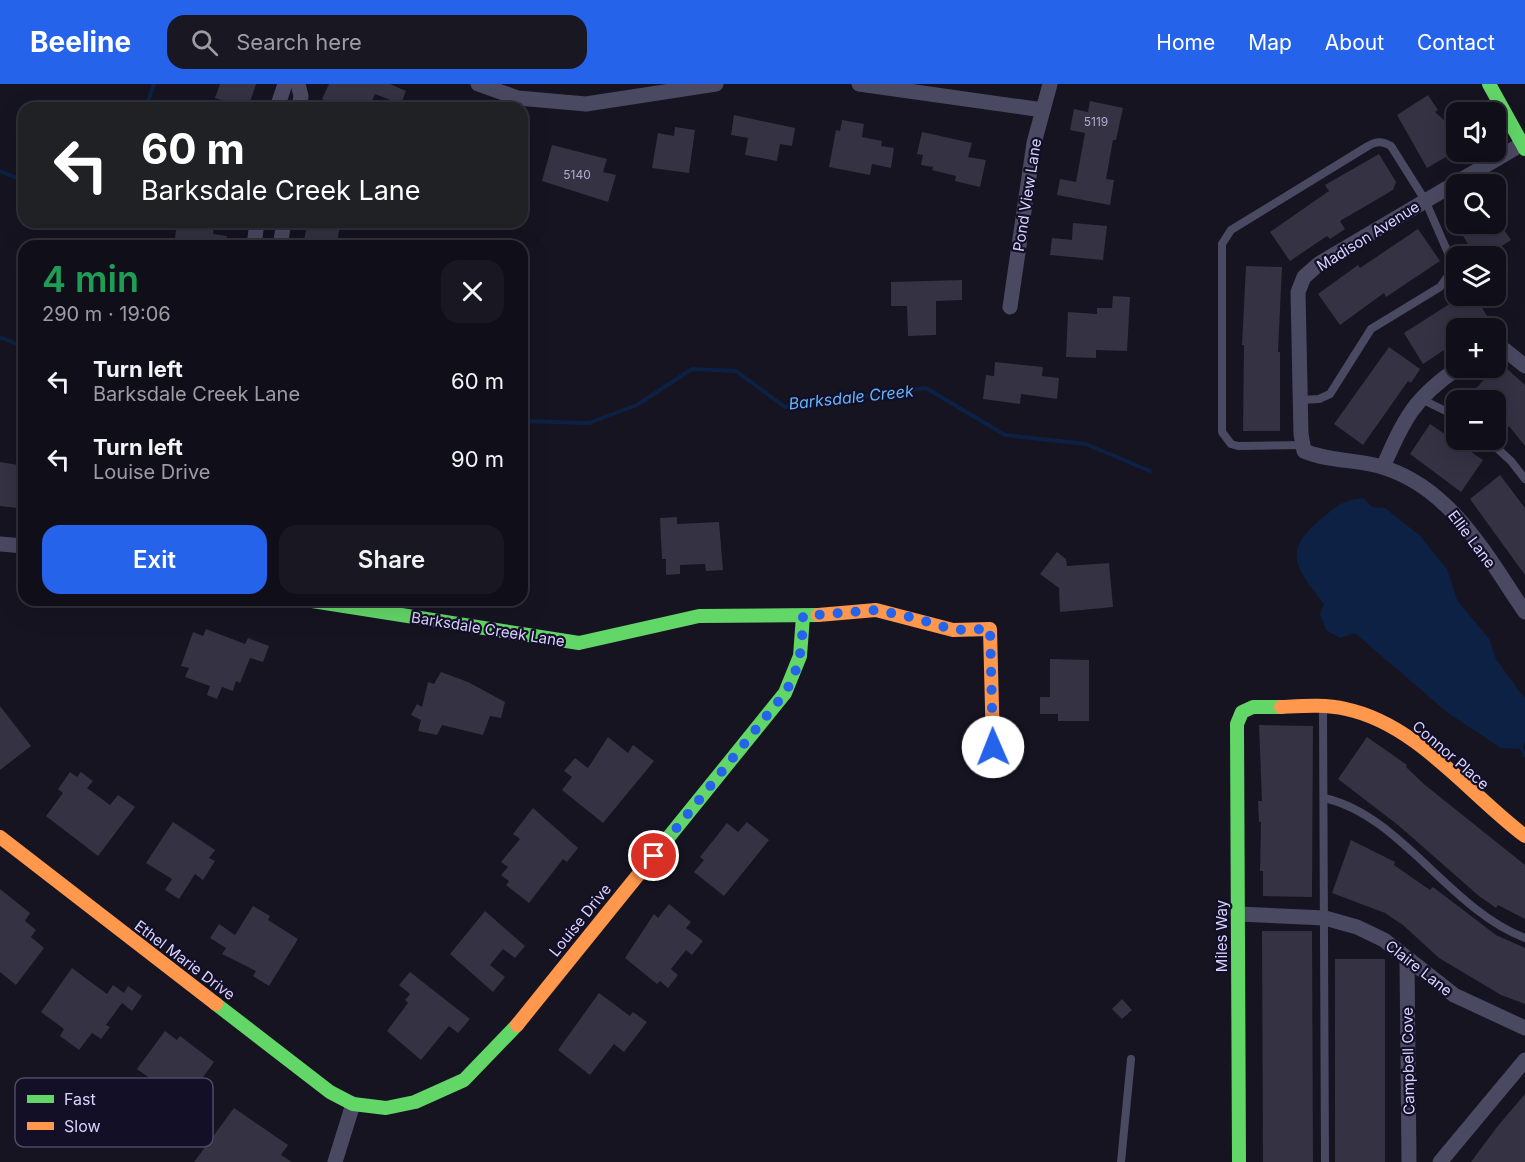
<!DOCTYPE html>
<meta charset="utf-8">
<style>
body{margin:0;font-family:Inter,sans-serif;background:#191822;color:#f1f3f6;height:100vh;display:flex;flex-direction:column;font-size:22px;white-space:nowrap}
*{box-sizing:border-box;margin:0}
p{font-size:20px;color:#9c9ca2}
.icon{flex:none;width:33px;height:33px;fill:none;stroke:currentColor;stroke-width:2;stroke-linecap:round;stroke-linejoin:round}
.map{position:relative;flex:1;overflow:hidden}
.panel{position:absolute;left:18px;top:156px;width:510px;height:366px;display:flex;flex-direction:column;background:#100f19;border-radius:18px;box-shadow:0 6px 24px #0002,0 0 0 2px #302f38}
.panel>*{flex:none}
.hud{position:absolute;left:18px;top:18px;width:510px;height:126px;border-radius:18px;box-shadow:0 6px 24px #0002,0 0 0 2px #302f38;background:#202124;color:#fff;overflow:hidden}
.tools{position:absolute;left:1446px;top:18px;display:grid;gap:12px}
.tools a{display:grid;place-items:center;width:60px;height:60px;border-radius:12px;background:#100f19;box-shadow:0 6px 24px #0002,0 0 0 2px #302f38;font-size:30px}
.pin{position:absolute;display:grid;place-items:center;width:51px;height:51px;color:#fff;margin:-26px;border:3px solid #fff;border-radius:50%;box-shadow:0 2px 6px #0007}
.me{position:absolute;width:66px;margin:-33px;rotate:359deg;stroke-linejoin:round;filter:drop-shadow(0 0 4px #0008)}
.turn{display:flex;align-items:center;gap:21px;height:126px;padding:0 24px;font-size:27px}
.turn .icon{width:78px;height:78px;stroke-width:2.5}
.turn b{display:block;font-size:42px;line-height:51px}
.round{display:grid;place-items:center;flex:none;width:63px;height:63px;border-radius:18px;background:#191822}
.summary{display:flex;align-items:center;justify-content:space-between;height:102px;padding:0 24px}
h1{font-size:36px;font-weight:600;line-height:45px;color:#1e9e55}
.cta{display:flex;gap:12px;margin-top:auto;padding:12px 24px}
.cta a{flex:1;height:69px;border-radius:18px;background:#2563eb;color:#fff;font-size:24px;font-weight:600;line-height:69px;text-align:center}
.cta a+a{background:#191822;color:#f1f3f6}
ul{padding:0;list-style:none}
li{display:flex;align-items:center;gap:18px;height:78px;padding:0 24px}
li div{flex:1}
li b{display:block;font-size:22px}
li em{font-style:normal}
header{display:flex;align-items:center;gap:36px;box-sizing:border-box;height:84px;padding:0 30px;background:#2563eb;color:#fff}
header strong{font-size:28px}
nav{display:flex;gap:33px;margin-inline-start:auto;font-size:21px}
.search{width:420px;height:54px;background:#191822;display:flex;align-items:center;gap:15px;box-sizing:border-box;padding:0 21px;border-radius:18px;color:#9c9ca2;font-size:22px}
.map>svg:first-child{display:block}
.water{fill:#0d2144}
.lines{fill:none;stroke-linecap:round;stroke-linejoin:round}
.stream{stroke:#0d2144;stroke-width:4}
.building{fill:#343243}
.lane{stroke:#4a4962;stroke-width:8}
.street{stroke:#4a4962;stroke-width:15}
.fast{stroke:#63d668;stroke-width:14}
.slow{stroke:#ff974d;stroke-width:14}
.route{stroke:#2563eb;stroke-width:10;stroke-dasharray:0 18}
.labels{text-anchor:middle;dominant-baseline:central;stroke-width:4.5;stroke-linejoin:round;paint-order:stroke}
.number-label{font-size:12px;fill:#b0acd0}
.street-label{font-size:15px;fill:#d9d4ff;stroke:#130f26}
.water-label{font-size:16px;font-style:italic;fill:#62b6ff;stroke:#130f26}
.key{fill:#130f26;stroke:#4e4a67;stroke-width:1.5}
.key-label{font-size:16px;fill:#d9d4ff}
</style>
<header>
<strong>Beeline</strong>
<div class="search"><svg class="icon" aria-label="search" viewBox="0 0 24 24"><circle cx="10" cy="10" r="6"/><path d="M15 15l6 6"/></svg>Search here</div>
<nav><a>Home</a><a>Map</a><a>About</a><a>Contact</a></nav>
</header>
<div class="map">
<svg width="1525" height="1078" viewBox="0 0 1525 1078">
<rect width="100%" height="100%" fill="#161421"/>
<path class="water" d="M1363,414l9,9 13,1 35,28 27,33 10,31 32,39 7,20 29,40v43l-3,7 -21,-1 -53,-35 -93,-80 -15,5 -14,-8 -6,-16 4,-10c-27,-36 -44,-51 -2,-86 16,-13 20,-17 41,-20z"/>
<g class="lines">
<g class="stream">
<path d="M146,24l8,-24"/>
<path d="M0,87l24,10"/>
<path d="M0,253l24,10"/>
<path d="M522,337l67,2 48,-18 55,-36 44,2 49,36 141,-19 79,47 81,9 64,27"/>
<path d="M1522,665l3,6"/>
</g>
</g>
<g class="building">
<path d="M220,0h36l-8,24 -33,-10z"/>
<path d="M329,0h61l16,7 -5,13 -26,-10 -6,14h-26l-21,-9z"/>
<path d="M1428,11l10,15 -3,2 11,10 -2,2 12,19v8l-29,17 -30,-53z"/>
<path d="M1090,17l33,7 -7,32h-3l-7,39 8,1 -4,25 -53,-10 3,-16 16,3 9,-49 -15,-3 4,-21 14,3z"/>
<path d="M734,31l61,13 -3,18 -12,-2 -3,17 -32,-6 3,-17 -17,-3z"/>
<path d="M842,36l22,4 -2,13 20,4 -1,5 13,2 -3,20 -19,-4 -2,11 -41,-8 7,-37 4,1z"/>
<path d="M675,43l20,3 -6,43 -37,-5 6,-35 16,3z"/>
<path d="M922,48l50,11 -4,14 18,3 -6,27 -25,-6 1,-5 -24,-6 1,-3 -12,-2 2,-10 -6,-1z"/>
<path d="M552,61l55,14 -4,13 13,3 -8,27 -66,-21z"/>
<path d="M1379,70l17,28 -3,8 -53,31 5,8 -15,10 -3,-3 -37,25 -20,-29 59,-41 -4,-6z"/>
<path d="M177,138h37l-1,12 14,2 -1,10h-52z"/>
<path d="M308,138h33l-5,24h-24l1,-4 -9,-2z"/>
<path d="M1073,139l34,3 -4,34 -53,-5 2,-17 20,2z"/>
<path d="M1456,140h44l11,16 -25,16h-11z"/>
<path d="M1418,145l22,32 -54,36 -2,-4 -44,32 -22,-31 40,-29 2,3z"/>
<path d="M1246,182l36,1 -4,85h2v79h-37l1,-86h-2z"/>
<path d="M962,196v20l-26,1v34l-28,1 -1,-30h-16v-24z"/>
<path d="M1113,212l17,1 -3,54 -31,-1v8l-30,-1 2,-45 29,2v-6h15z"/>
<path d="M1462,212h13l15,25 -12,7h-22v14l-33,22 -19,-31z"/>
<path d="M1389,263l31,22 -9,14 -3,-2 -45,64 -29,-21z"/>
<path d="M995,278l48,5 -1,9 17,2 -2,21 -36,-5 -1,10 -37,-5 3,-24 8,1z"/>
<path d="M1495,284l7,5 4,-5 19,17v61l-16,-20 -2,3 -11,-10v-19h-31z"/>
<path d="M1430,340l53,36 -22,32 -51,-38z"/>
<path d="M0,378l24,4 -7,42 -17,-2z"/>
<path d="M1500,391l25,33v67l-55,-76z"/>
<path d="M677,433v7l42,-2 4,48 -17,1 -1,-7 -25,1v9l-14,1v-16h-4l-2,-41z"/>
<path d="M1057,468l9,7 1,7 42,-3 4,44 -53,5 -1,-24 -19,-14z"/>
<path d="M206,545l39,15 3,-6 21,8 -6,16 -13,-4 -10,25 -4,-2 -3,10 -11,-4 -5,12 -10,-4 3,-9 -25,-9 4,-9 -8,-2 12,-34 10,4z"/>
<path d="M1050,575l39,1v61h-31v-7h-18v-17h10z"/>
<path d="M441,588l27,10 37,20 -4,16 -11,-2 -7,19 -41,-10 -5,10 -19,-4 3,-11 -10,-5 6,-11 5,3 6,-25 6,2z"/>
<path d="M0,622l31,40 -31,24z"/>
<path d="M1259,641l54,1 -1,171 -49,-1v-25h-3l1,-49h-2l-1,-21h4z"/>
<path d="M608,653l20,16 5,-8 21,16 -51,62 -41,-33 10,-13 -8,-6 11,-13 13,10z"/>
<path d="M1367,653l40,28 -1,2 19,18 100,80v54l-27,-14 -2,3 -17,-12 -81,-71 -60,-46z"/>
<path d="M70,688l7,5 4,-5 12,9 -6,7 23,17 8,-10 17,12 -37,49 -52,-40 17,-23 -5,-4z"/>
<path d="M533,724l45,40 -11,14 -4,-3 -34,44 -23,-18 3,-4 -8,-6 7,-8 -7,-5 19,-23 -7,-5z"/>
<path d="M173,738l42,28 -6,8 6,3 -12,19 -8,-6 -16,25 -14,-9 7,-11 -26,-16z"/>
<path d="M747,738l22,18 -45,56 -30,-24 10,-12 -4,-3 27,-34 11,9z"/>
<path d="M1351,756l44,22 -1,3 36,25 3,-3 63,48 29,13v56l-24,-9 -62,-37 -36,-33 -18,-12 -53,-20z"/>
<path d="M0,805l30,24 -5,8 11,9 -5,7 13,11 -28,37 -16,-13z"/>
<path d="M669,820l22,18 -5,6 17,13 -11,14 -6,-5 -15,19 7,6 -10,13 -8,-7 -3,3 -32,-26 29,-44 4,4z"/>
<path d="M253,822l17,10 -2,4 30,19 -29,47 -16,-10 3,-5 -34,-17 4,-6 -16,-10 9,-14 16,11z"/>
<path d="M485,827l40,35 -10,12 -12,-9 -13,16 15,12 -12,15 -43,-38z"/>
<path d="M1262,847h50l1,231h-50z"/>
<rect x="1335" y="875" width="50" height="203"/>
<path d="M72,884l35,26 6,-9 11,8 4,-7 14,10 -10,15 -10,-8 -16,22 4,2 -9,12 -9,-6 -13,17 -19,-14 4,-7 -23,-17z"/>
<path d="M410,888l60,47 -12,14 -9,-7 -28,34 -34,-29 21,-28 -3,-3 5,-6 -11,-9z"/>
<path d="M599,909l31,23 3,-4 14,10 -23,30 -10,-8 -24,31 -32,-25z"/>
<path d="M1122,915l10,11 -10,9 -10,-10z"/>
<path d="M165,947l12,9 3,-4 34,26 -13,18 10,7 -17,21 -13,-10 2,-3 -20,-15 -4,5 -22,-16z"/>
<path d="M1525,1010v68h-54l26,-35z"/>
<path d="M234,1024l54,37 -7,10 11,7h-98z"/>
</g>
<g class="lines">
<g class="lane">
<path d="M1421,315l35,17"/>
<path d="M1300,316l19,-1 11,-5 41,-65 69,-42 13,-18 -1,-7 -27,-62 -34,-54c-9,-5 -14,-5 -23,0l-137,84 -9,14v188l9,12 7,2 65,-1"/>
<path d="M1488,356l23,21 14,18"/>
<path d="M1323,626l2,452"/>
<path d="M1324,714c77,17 125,111 201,140"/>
<path d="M1121,1078l10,-103"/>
</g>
<g class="street">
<path d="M298,0l3,12 -2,12"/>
<path d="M478,0l40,14 68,6 130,-20"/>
<path d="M859,0l184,26"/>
<path d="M277,24l8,-24"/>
<path d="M1522,60l-202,119 -16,14 -6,15 3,142 3,17c26,11 55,8 81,17 68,22 102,89 140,144"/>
<path d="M254,162l3,-24"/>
<path d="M280,162l4,-24"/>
<path d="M1010,223l24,-164 16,-59"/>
<path d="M1496,263l9,3 20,16"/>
<path d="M1383,383c21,-48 31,-69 75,-99"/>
<path d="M0,460l24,2"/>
<path d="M1238,830l87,4 32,9 27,13 70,55 71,33"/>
<path d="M1407,876l2,202"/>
<path d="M335,1078l18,-58"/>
<path d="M1440,1078l85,-102"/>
</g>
<g class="fast">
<path d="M1489,0l36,65"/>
<path d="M306,516l273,43 120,-27 119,-1"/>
<path d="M655,770l130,-161 15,-37 3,-40"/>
<path d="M216,920l114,88 23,12 33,4 29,-6 49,-22 53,-55"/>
<path d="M1239,1078l-2,-438 5,-12 11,-5h28"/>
</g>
<g class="slow">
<path d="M818,531l58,-5 77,20 37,-1 3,118"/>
<path d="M1281,623c21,-1 44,-3 65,2 71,15 123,85 179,127"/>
<path d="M0,753l216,167"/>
<path d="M517,941l138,-171"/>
</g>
</g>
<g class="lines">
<path class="route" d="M654,772l131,-163c16,-28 17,-45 18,-77l73,-6 39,8 39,12 36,-1 3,118"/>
</g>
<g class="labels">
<g class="number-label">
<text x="1096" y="37">5119</text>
<text x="577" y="90">5140</text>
</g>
<g class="street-label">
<text transform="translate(1027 111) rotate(-81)">Pond View Lane</text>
<text transform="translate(1368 152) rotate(-32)">Madison Avenue</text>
<text transform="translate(1472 455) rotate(53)">Ellie Lane</text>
<text transform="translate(488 545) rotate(9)">Barksdale Creek Lane</text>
<text transform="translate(1451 671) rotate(41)">Connor Place</text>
<text transform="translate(580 836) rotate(-51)">Louise Drive</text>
<text transform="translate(1221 852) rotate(-90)">Miles Way</text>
<text transform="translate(185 876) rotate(37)">Ethel Marie Drive</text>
<text transform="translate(1419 884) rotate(38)">Claire Lane</text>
<text transform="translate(1408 977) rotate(-91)">Campbell Cove</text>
</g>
<g class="water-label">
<text transform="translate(851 313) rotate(-6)">Barksdale Creek</text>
</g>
</g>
<rect x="15" y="994" width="198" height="69" rx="9" class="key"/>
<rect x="27" y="1011" width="27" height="8" fill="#63d668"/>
<rect x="27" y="1038" width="27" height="8" fill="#ff974d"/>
<g class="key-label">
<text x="64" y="1021">Fast</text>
<text x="64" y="1048">Slow</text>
</g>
</svg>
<div class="tools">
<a><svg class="icon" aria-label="sound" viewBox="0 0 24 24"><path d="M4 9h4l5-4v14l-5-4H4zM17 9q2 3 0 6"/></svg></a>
<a><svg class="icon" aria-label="search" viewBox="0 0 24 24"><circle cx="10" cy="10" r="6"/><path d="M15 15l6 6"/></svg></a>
<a><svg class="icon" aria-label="layers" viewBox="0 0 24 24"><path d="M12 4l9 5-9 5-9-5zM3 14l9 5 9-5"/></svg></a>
<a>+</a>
<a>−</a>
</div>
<div class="pin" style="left:654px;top:772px;background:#d93025"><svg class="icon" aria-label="arrive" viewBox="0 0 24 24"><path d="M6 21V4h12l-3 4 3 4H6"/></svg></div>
<svg class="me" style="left:993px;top:663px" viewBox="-20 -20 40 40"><circle r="19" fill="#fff"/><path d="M0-13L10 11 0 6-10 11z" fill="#2563eb"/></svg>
<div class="hud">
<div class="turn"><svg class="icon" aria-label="left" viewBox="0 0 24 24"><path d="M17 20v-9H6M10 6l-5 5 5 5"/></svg><div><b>60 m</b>Barksdale Creek Lane</div></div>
</div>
<section class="panel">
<div class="summary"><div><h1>4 min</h1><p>290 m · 19:06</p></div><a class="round"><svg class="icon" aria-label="close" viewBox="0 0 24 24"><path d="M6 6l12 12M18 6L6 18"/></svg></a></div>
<ul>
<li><svg class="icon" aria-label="left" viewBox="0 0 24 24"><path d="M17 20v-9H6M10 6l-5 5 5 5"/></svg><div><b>Turn left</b><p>Barksdale Creek Lane</p></div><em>60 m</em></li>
<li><svg class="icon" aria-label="left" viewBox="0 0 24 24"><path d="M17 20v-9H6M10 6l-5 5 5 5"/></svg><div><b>Turn left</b><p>Louise Drive</p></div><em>90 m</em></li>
</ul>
<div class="cta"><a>Exit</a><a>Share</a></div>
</section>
</div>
